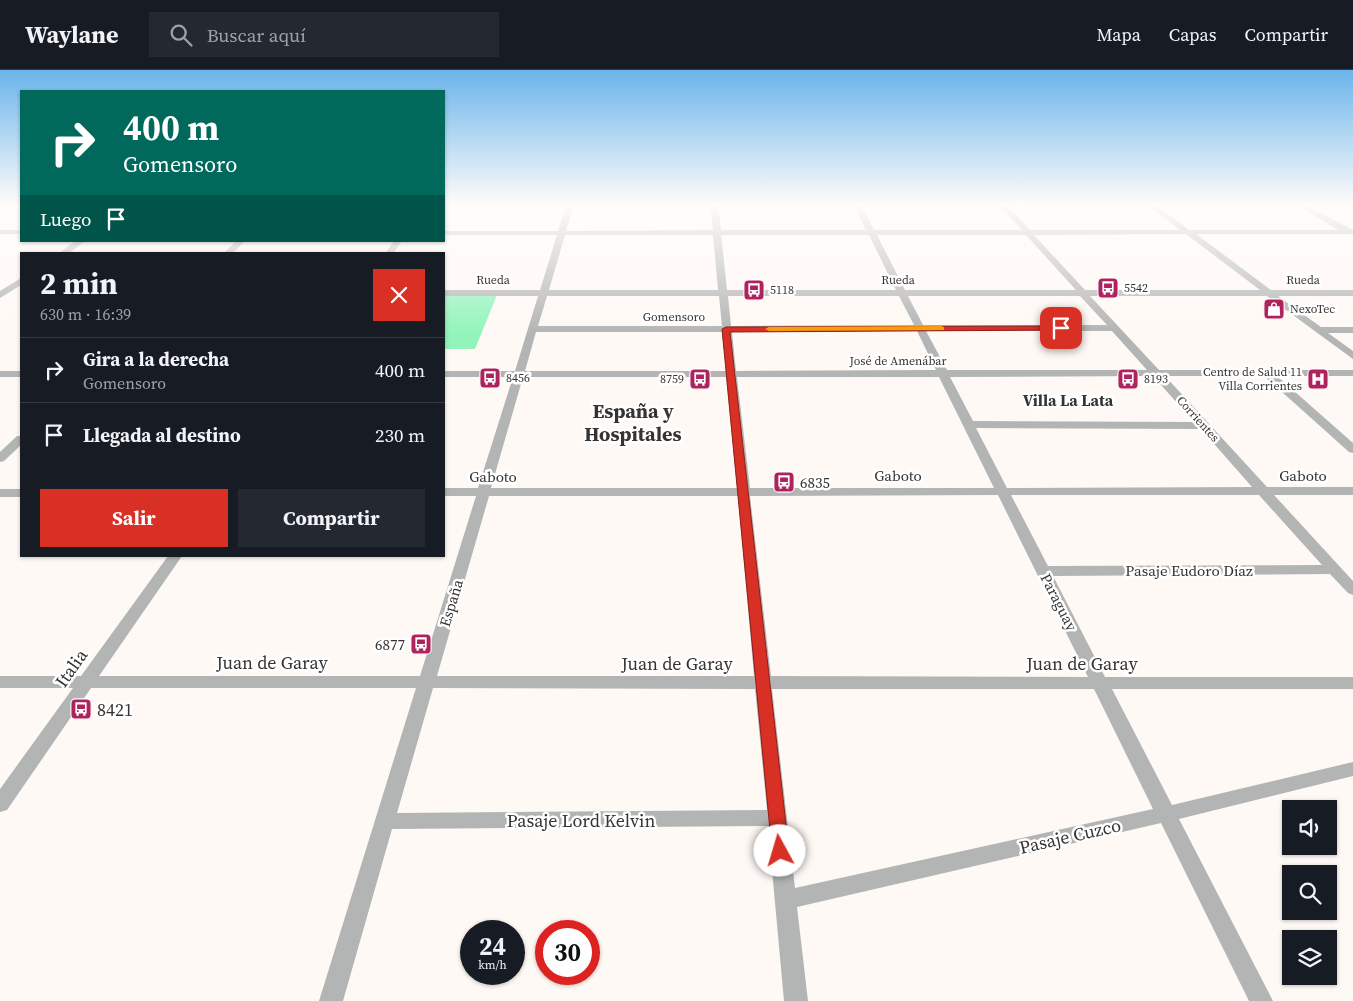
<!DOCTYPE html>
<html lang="es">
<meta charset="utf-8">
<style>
body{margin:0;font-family:"Source Serif 4",serif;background:#242831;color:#f1f3f6;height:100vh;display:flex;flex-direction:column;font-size:19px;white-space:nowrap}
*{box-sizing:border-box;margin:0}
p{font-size:16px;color:#9ea1a6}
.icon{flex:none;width:28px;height:28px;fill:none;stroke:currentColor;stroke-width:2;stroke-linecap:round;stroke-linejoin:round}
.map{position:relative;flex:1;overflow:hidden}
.side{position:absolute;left:20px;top:182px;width:425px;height:305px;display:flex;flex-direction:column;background:#171b24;border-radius:0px;box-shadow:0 1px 4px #0004}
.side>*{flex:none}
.guide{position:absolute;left:20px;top:20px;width:425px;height:152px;border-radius:0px;box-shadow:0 1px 4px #0004;background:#00695c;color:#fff;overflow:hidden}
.fabs{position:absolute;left:1282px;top:730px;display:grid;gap:10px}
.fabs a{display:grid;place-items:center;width:55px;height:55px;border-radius:0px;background:#171b24;box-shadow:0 1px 4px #0004;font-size:25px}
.speed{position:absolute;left:460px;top:850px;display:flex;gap:10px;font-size:25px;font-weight:700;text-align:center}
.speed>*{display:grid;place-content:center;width:65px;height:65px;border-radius:50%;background:#171b24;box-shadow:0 1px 4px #0004;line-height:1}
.speed small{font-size:12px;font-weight:400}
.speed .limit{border:8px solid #d22;background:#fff;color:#111}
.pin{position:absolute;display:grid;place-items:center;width:42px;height:42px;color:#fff;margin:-21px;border-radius:10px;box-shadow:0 2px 8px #0006}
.me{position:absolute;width:55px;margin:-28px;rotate:354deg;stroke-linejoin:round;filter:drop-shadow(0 0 4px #0008)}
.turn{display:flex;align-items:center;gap:18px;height:105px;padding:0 20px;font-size:22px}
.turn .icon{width:65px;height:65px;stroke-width:2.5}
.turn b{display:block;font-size:35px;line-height:42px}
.then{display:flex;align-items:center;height:48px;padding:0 20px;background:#0003;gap:10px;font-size:19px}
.round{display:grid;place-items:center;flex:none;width:52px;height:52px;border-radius:0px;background:#242831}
.headline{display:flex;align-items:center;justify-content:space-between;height:85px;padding:0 20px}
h1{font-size:30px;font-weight:700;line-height:38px}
.primary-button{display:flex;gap:10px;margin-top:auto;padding:10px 20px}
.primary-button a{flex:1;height:58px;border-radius:0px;background:#d93025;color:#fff;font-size:20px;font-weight:700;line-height:58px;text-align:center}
.primary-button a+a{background:#242831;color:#f1f3f6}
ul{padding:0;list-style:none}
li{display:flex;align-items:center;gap:15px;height:65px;padding:0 20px;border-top:1px solid #363941}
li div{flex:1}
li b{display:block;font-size:19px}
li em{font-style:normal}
header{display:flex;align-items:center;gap:30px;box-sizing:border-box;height:70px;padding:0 25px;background:#171b24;border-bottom:1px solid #363941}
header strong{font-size:24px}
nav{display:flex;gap:28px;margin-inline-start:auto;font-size:18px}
.search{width:350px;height:45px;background:#242831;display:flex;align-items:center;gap:12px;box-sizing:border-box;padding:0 18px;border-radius:0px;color:#9ea1a6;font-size:19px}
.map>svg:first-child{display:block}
.green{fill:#92f4bb}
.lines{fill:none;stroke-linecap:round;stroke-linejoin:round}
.minor{fill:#b2b5b4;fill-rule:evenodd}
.route{fill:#d93025;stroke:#8d1f18}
.slow{fill:#f59e0b}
.labels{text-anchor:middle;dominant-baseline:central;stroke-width:5;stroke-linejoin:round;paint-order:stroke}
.far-street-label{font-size:12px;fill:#363432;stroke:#fff}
.far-poi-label{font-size:12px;fill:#363432;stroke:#fff;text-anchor:start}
.street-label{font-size:15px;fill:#363432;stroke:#fff}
.poi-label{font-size:15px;fill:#363432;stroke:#fff;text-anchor:start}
.neighbourhood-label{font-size:16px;font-weight:bold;fill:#363432;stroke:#fff}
.near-street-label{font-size:18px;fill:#363432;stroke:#fff}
.near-poi-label{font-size:18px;fill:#363432;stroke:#fff;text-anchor:start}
.district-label{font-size:20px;font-weight:bold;fill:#363432;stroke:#fff}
</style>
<header>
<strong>Waylane</strong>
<div class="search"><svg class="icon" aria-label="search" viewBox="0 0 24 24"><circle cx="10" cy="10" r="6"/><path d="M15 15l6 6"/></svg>Buscar aquí</div>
<nav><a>Mapa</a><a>Capas</a><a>Compartir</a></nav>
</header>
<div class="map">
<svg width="1353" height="931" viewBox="0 0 1353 931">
<rect width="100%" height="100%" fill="#fff9f5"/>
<path class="green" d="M444,225h53l-22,54h-31z"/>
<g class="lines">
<g class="minor">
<path d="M566,134h8l-8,27 147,-1 -3,-26h8l3,26h145l-13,-26h8l13,26h148l-24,-26h8l24,26h150l-34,-26h9l34,26h149l-43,-26h9l49,26v4h-157l75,56h82v6h-75l43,31h32v6h-25l25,18v8l-86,-63h-177l69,74h194v6h-76l76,67v10l-4,-1 -85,-76h-99l102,111h86v8h-79l79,86v14l-5,-2 -18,-19 -277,2 52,101h248v12h-241l60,116 181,-43v14l-174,43 94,182h-24l-88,-178 -364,84 11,94h-24l-16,-175 -376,3 -49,172h-24l97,-313h-325l-84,122 -7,2v-23l73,-101h-73v-12h81l87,-120h14l-83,120h321l56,-180h-32v-8h34l35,-111h-69v-6h71l23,-75h-94v-6h96l17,-55h-113v-4h114zM1186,164l74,56h-175l-51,-55zM565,165h148l5,55h-169zM721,165h148l27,55h-169zM877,165h149l50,55h-171zM547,226h172l3,30h-184zM728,226h171l15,29 -183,1zM908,226h172l27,29h-184zM917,261l19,39 -200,1 -4,-39zM926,261h186l35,39h-200zM536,262h186l4,39h-201zM1153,306l41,46 -221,-1 -23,-44zM523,307h203l11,111h-246zM737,307h202l55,111h-244zM976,358l225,1 51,58 -245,1zM998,425l90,182 -317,-1 -21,-180zM1011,425h248l63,70 -274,1zM489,426h249l16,180h-317zM433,618l322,1 12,121 -370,3zM772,619h322l59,120 -358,79z"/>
<rect x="0" y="160" width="21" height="4"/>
<path d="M75,171h10l-17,13h-10z"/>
<path d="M236,171h9l-13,13h-9z"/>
<path d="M394,171h8l-9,13h-8z"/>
<path d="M21,208v7l-21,13v-7z"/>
<rect x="0" y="301" width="21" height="6"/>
<path d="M17,366h4v9l-17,16 -4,1v-10z"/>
<rect x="0" y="419" width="21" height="8"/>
</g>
</g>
<linearGradient id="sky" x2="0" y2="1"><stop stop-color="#6ab4eb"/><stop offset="0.51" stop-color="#fffcfa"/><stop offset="1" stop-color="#fffcfa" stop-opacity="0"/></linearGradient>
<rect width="1353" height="264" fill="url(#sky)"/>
<path class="route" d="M1061,256l4,2 -1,2 -334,2 59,519 -3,5 -6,2 -6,-2 -2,-5 -50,-522 4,-2z"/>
<path class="slow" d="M941,256l3,1v3l-175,1 -4,-2 4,-2z"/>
<defs>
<g id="bus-square" transform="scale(1.125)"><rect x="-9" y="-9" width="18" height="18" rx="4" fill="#ae225e" stroke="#fff"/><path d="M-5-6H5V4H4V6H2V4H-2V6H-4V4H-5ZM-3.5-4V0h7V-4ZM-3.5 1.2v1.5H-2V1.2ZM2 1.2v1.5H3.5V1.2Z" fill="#fff"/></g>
<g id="shop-square" transform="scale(1.125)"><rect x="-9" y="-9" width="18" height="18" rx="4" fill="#ae225e" stroke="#fff"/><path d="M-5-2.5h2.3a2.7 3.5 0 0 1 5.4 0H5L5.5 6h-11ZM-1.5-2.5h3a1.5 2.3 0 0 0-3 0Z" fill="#fff"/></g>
<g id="hospital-square" transform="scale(1.125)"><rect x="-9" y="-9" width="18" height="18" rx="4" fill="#ae225e" stroke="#fff"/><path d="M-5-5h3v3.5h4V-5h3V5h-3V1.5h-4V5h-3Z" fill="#fff"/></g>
</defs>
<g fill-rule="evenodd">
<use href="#bus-square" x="1108" y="218"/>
<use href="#bus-square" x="754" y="220"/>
<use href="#shop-square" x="1274" y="239"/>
<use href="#bus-square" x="490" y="308"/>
<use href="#bus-square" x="700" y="309"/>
<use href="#bus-square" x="1128" y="309"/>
<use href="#hospital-square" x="1318" y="309"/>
<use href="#bus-square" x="784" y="412"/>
<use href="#bus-square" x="421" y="574"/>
<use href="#bus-square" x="81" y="639"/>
</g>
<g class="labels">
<g class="far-street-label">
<text x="493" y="210">Rueda</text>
<text x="898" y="210">Rueda</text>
<text x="1303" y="210">Rueda</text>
<text x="674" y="247">Gomensoro</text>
<text x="898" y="291">José de Amenábar</text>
<text transform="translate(1198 349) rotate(48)">Corrientes</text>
</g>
<g class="far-poi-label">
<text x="1124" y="218">5542</text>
<text x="770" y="220">5118</text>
<text x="1290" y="239">NexoTec</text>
<text x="1302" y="302" text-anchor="end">Centro de Salud 11<tspan x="1302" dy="14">Villa Corrientes</tspan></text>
<text x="506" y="308">8456</text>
<text x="684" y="309" text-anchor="end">8759</text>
<text x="1144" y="309">8193</text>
</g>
<g class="street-label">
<text x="898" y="405">Gaboto</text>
<text x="1303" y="405">Gaboto</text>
<text x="493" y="406">Gaboto</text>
<text x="1189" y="500">Pasaje Eudoro Díaz</text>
<text transform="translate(1059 532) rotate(63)">Paraguay</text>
<text transform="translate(451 533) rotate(-73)">España</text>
</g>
<g class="poi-label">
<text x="800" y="412">6835</text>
<text x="405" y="574" text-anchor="end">6877</text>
</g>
<g class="neighbourhood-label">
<text x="1068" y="330">Villa La Lata</text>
</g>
<g class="near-street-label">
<text x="272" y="592">Juan de Garay</text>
<text x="677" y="593">Juan de Garay</text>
<text x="1082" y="593">Juan de Garay</text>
<text transform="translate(71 598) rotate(-55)">Italia</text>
<text x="581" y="750">Pasaje Lord Kelvin</text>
<text transform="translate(1070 766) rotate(-13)">Pasaje Cuzco</text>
</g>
<g class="near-poi-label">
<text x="97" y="639">8421</text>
</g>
<g class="district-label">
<text x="633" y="341">España y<tspan x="633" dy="23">Hospitales</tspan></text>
</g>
</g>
</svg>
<div class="fabs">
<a><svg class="icon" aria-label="sound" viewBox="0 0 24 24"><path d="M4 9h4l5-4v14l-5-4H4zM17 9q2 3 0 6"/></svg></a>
<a><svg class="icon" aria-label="search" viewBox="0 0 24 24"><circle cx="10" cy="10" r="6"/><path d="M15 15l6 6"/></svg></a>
<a><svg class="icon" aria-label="layers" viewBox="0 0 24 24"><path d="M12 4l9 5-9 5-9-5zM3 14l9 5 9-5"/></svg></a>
</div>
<div class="speed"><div>24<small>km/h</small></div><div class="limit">30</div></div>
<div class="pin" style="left:1061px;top:258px;background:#d93025"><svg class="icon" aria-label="arrive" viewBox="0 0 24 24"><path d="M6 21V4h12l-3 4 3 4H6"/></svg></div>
<svg class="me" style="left:780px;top:781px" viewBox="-20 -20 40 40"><circle r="19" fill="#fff"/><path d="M0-13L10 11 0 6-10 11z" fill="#d93025"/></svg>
<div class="guide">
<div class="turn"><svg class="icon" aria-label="right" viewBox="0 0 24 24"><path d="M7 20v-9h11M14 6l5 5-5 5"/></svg><div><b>400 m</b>Gomensoro</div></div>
<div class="then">Luego<svg class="icon" aria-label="arrive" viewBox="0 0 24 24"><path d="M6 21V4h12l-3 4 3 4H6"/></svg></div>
</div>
<section class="side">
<div class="headline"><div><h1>2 min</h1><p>630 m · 16:39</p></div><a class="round" style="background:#d93025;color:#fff"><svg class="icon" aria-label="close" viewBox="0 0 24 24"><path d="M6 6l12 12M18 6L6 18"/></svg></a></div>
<ul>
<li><svg class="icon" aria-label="right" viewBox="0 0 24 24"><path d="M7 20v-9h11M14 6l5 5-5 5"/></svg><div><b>Gira a la derecha</b><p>Gomensoro</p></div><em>400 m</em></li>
<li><svg class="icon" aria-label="arrive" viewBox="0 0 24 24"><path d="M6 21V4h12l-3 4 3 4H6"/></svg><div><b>Llegada al destino</b></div><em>230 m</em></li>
</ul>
<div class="primary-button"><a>Salir</a><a>Compartir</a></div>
</section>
</div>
